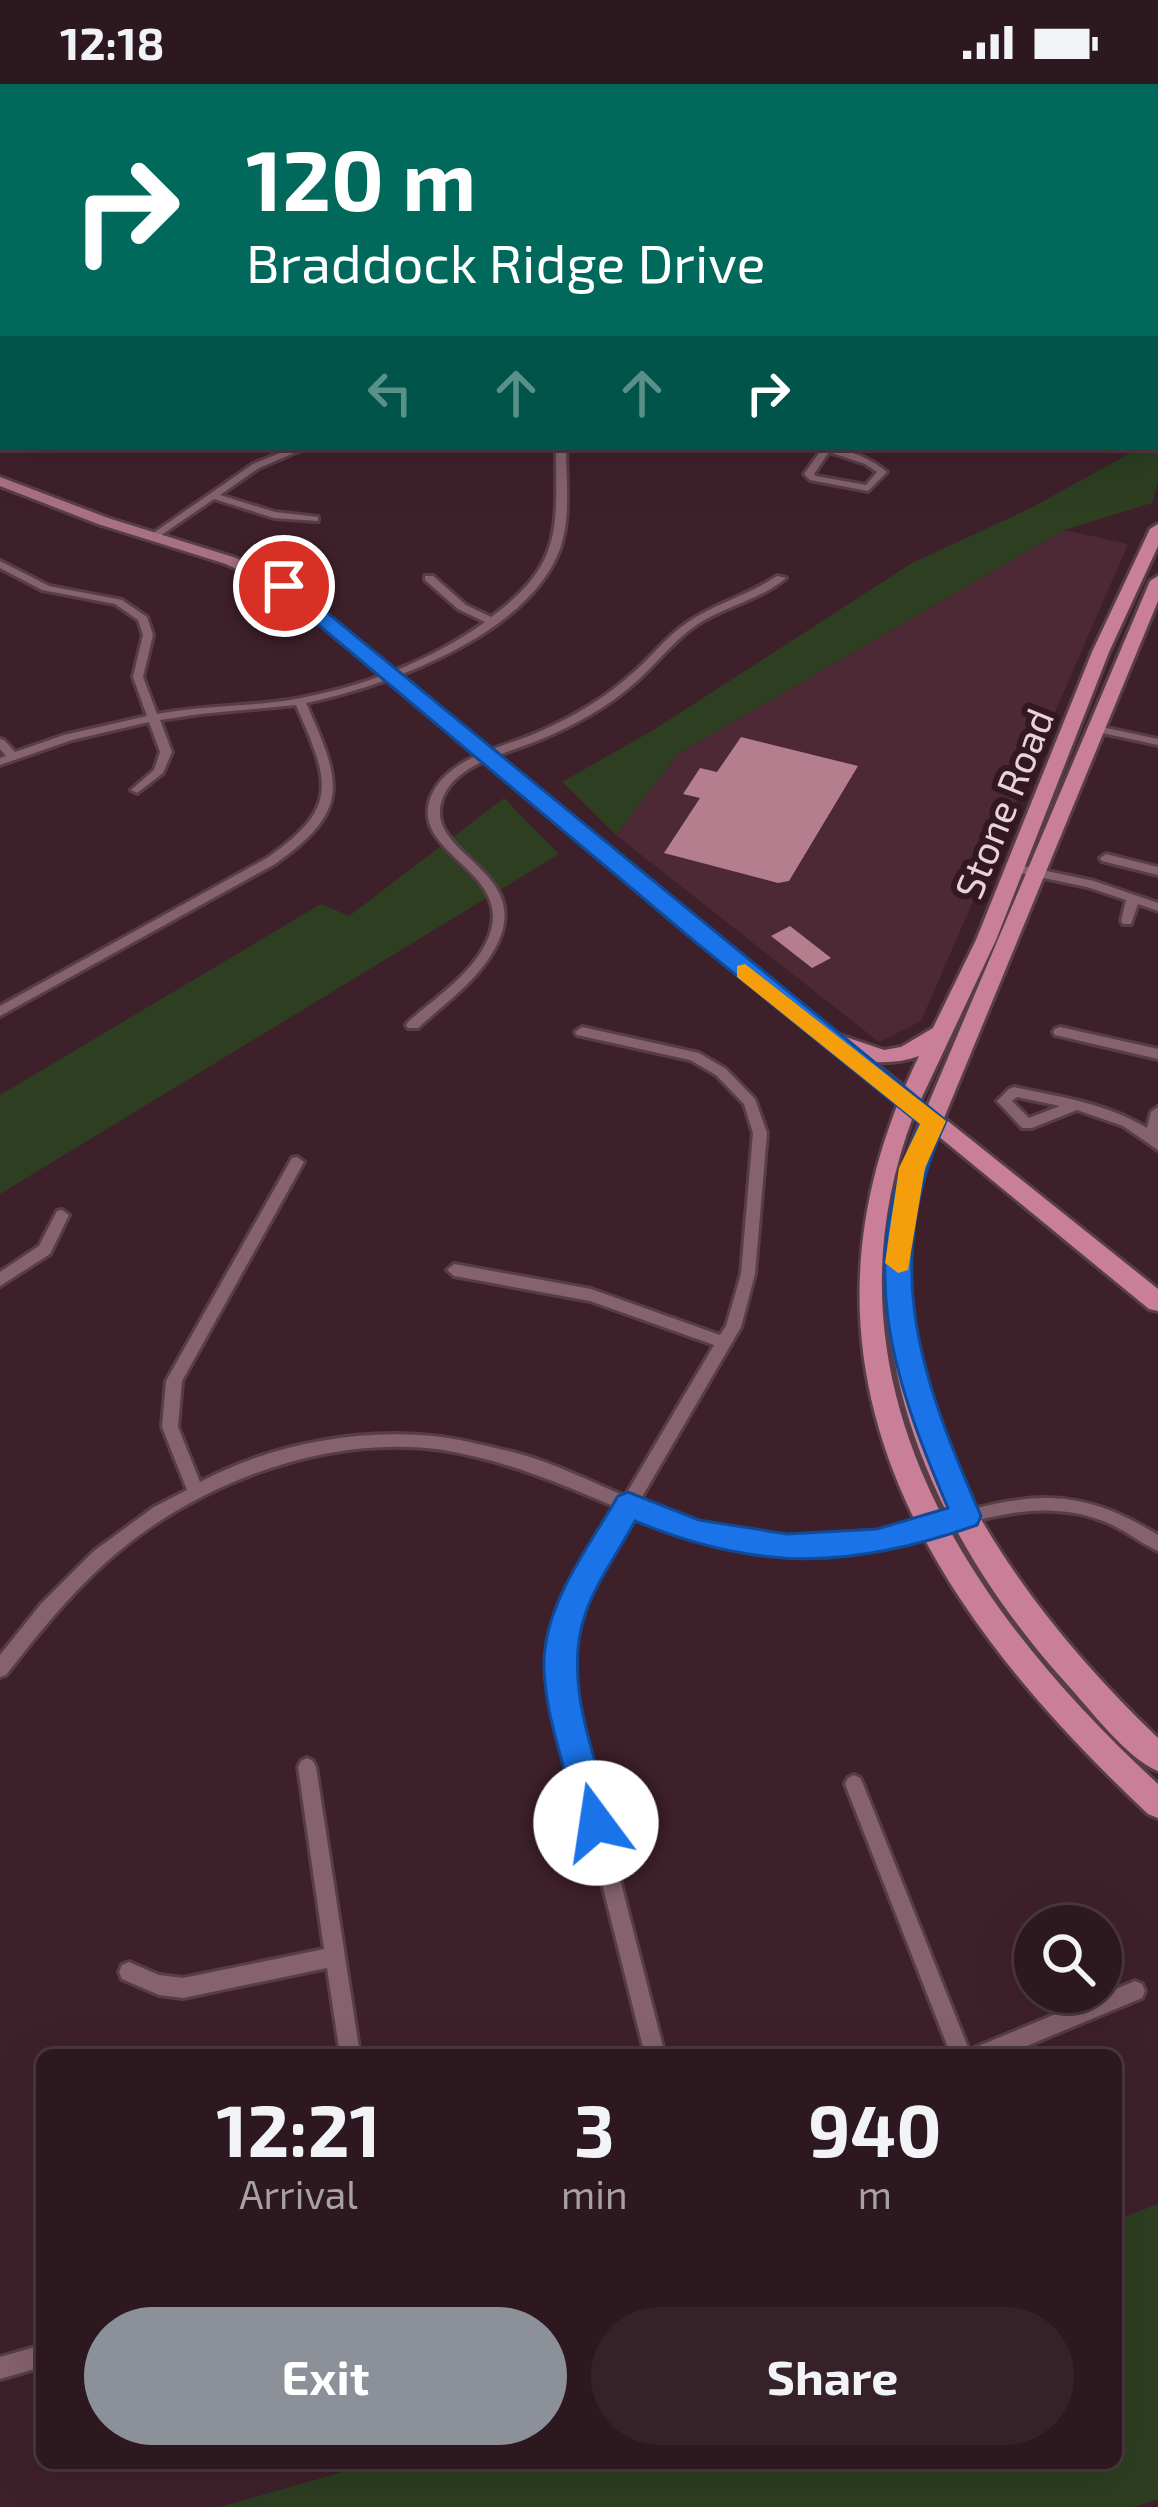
<!DOCTYPE html>
<style>
body{margin:0;font-family:"Exo 2",sans-serif;background:#362129;color:#f1f3f6;height:100vh;display:flex;flex-direction:column;font-size:45px;white-space:nowrap}
*{box-sizing:border-box;margin:0}
p{font-size:39px;color:#a7a0a5}
.icon{flex:none;width:66px;height:66px;fill:none;stroke:currentColor;stroke-width:2;stroke-linecap:round;stroke-linejoin:round}
.map{position:relative;flex:1;overflow:hidden}
.panel{position:absolute;left:36px;top:1965px;width:1086px;height:420px;display:flex;flex-direction:column;background:#2e1820;border-radius:18px;box-shadow:0 12px 48px #0002,0 0 0 3px #49373e}
.panel>*{flex:none}
.guide{position:absolute;left:0px;top:0px;width:1158px;height:366px;box-shadow:0 12px 48px #0002,0 0 0 3px #49373e;background:#00695c;color:#fff;overflow:hidden}
.tools{position:absolute;left:1014px;top:1821px;display:grid;gap:24px}
.tools a{display:grid;place-items:center;width:108px;height:108px;border-radius:50%;background:#2e1820;box-shadow:0 12px 48px #0002,0 0 0 3px #49373e;font-size:60px}
.pin{position:absolute;display:grid;place-items:center;width:102px;height:102px;color:#fff;margin:-51px;border:6px solid #fff;border-radius:50%;box-shadow:0 3px 12px #0007}
.me{position:absolute;width:132px;margin:-66px;rotate:346deg;stroke-linejoin:round;filter:drop-shadow(0 0 9px #0008)}
.turn{display:flex;align-items:center;gap:42px;height:252px;padding:0 48px;font-size:54px}
.turn .icon{width:156px;height:156px;stroke-width:2.5}
.turn b{display:block;font-size:84px;line-height:102px}
.lanes{display:flex;align-items:center;height:114px;padding:0 48px;background:#0003;justify-content:center;gap:60px;direction:ltr}
.lanes .off{opacity:.35}
.eta{display:flex;justify-content:space-evenly;align-items:center;height:204px;text-align:center}
.eta b{font-size:72px;font-weight:700;line-height:84px}
.button{display:flex;gap:24px;margin-top:auto;padding:24px 48px}
.button a{flex:1;height:138px;border-radius:72px;background:#8c9099;color:#fff;font-size:48px;font-weight:700;line-height:138px;text-align:center}
.button a+a{background:#362129;color:#f1f3f6}
.status{display:flex;justify-content:space-between;align-items:center;height:84px;padding:0 60px;background:#2e1820;direction:ltr}
.status svg{height:33px;fill:currentColor}
.map>svg:first-child{display:block}
.built{fill:#4d2835}
.green{fill:#2d3e21}
.building{fill:#b47e8f}
.lines{fill:none;stroke-linecap:round;stroke-linejoin:round}
.street-casing{stroke:#573e46;stroke-width:6}
.secondary-casing{stroke:#573e46;stroke-width:6}
.primary-casing{stroke:#573e46;stroke-width:6}
.street{fill:#85626d;fill-rule:evenodd}
.secondary{fill:#a77083;fill-rule:evenodd}
.primary{fill:#c97f98;fill-rule:evenodd}
.route{fill:#1a73e8;stroke:#114b97;stroke-width:3}
.slow{fill:#f59e0b}
.labels{text-anchor:middle;dominant-baseline:central;stroke-width:12;stroke-linejoin:round;paint-order:stroke}
.far-street-label{font-size:39px;fill:#e8d3d9;stroke:#331721}
</style>
<div class="status"><b>12:18</b><svg viewBox="0 0 49 12"><path d="M0 12V9h3v3zM5 12V6h3v6zM10 12V3h3v9zM15 12V0h3v12zM26 1h20v11H26zM47 4h2v5h-2z"/></svg></div>
<div class="map">
<svg width="1158" height="2423" viewBox="0 0 1158 2423">
<rect width="100%" height="100%" fill="#3e202b"/>
<path class="built" d="M1064,446l64,14 -207,477 -42,21 -263,-207 62,-81z"/>
<g class="green">
<path d="M1158,354v44l-6,21 -88,27 -386,224 -62,81 -54,-53 93,-53 257,-166 119,-55 110,-61h14z"/>
<path d="M504,714l55,56 -559,340v-99l321,-191 28,12z"/>
<path d="M1158,2120v295l-24,8h-914l154,-44h742v-243z"/>
</g>
<g class="building">
<path d="M741,653l117,29 -69,115 -11,2 -114,-30 36,-55 -17,-4 17,-26 17,4z"/>
<path d="M790,842l41,32 -19,10 -41,-32z"/>
</g>
<g class="lines">
<g class="street-casing">
<g id="street">
<path d="M48,0h9l-4,3h-9z"/>
<path d="M762,0h27l14,3h-26z"/>
<path d="M836,1h82l3,2h-88z"/>
<rect x="0" y="5" width="3" height="4"/>
<path d="M1155,18l3,1v4l-3,-1z"/>
<rect x="0" y="73" width="3" height="4"/>
<path d="M3,325v8l-3,1v-8z"/>
<path d="M295,363h13l-49,21 -39,27 55,17 43,5v4l-44,-3 -60,-19 -57,39 -8,-2 104,-72z"/>
<path d="M556,363h10c0,33 5,70 -6,102 -32,86 -171,136 -254,154 35,79 46,107 -31,161l-275,152v-10l267,-148c74,-51 62,-77 29,-153l-96,9 -40,6 12,32 -9,21 -26,20 -6,-3 23,-20 6,-18 -11,-30 -77,18 -72,25v-7l6,-2 -6,-7v-10l4,1 11,12 49,-17 83,-19 -14,-39 10,-42 -5,-15 -23,-16 -73,-14 -42,-22v-7l49,25 73,14 25,17 6,18 -10,42 14,37c46,-9 93,-7 139,-15 66,-12 135,-38 189,-77l-27,-13 -33,-29v-4h8l33,29 25,12c73,-53 65,-90 65,-170z"/>
<path d="M819,363c24,0 50,10 68,25l-19,19 -58,-11 -6,-6 18,-25zM829,368l36,12 12,8 -11,13 -50,-9 -2,-2z"/>
<path d="M777,492l9,2c-26,22 -60,28 -88,46 -23,15 -40,38 -60,56 -29,27 -65,46 -101,61 -30,12 -78,22 -93,54 -28,60 97,73 50,155 -18,32 -50,54 -76,78h-10l-2,-3 2,-3c25,-22 55,-42 73,-70 51,-81 -78,-94 -49,-158 18,-38 74,-47 109,-63 31,-14 61,-31 86,-53 22,-17 38,-41 61,-56 28,-19 61,-27 89,-46z"/>
<path d="M1097,642l61,13v6l-65,-14 -2,-2z"/>
<path d="M1106,770l52,13v8l-56,-14 -2,-3z"/>
<path d="M1014,780l80,17 64,22v8l-20,-7 -7,20h-8l-2,-3 5,-21 -39,-13 -77,-16v-6z"/>
<path d="M582,943l117,26 27,16 29,30 12,34 -12,141 -14,53 -102,175c69,28 142,45 217,36 28,-3 55,-11 81,-19 89,-26 139,-35 221,16v16c-14,-6 -26,-16 -40,-23 -18,-10 -41,-16 -62,-17 -58,-4 -116,23 -171,36 -85,21 -174,-1 -253,-34 -31,55 -64,106 -62,171l95,371h-20l-93,-371c-1,-67 33,-121 66,-176 -57,-24 -113,-48 -175,-58 -118,-17 -252,35 -339,114 -37,34 -67,71 -98,111l-6,2v-22l41,-51 53,-53 60,-44 33,-17 -25,-63 4,-46 126,-223 5,-1 7,5 -122,219 -4,46 22,55c71,-38 161,-55 241,-45 24,3 49,10 72,15 39,10 76,29 112,44l89,-151 -124,-44 -136,-25 -7,-6 7,-6 137,25 129,46 6,-9 15,-52 12,-141 -9,-29 -28,-29 -26,-15 -113,-25 -2,-3z"/>
<path d="M1060,943l98,22v10l-103,-24 -2,-3 2,-3z"/>
<path d="M1014,1003c46,10 92,16 133,41l4,-16 7,-5v43l-35,-24 -46,-16 -45,18h-10l-25,-27 12,-12zM1017,1013l43,9 -31,12 -17,-17z"/>
<path d="M62,1126l7,5 -19,39 -50,32v-14l39,-26 18,-35z"/>
<path d="M307,1674l6,3 3,6 44,288h-20l-13,-87 -144,30 -24,-3 -37,-16 -3,-7 3,-7 7,-3 30,13 24,3 141,-29 -26,-182 3,-6z"/>
<path d="M854,1691l6,3 3,6 108,271 3,-7 161,-67 7,3 3,7 -3,7 -137,57h-54l-106,-271 3,-6z"/>
<path d="M42,2261v22l-42,12v-22z"/>
</g>
</g>
<g class="secondary-casing">
<g id="secondary">
<path d="M189,0h10l3,3h-10z"/>
<rect x="1155" y="328" width="3" height="8"/>
<path d="M0,393l108,41 128,40 52,25 425,353 203,160 3,5 -3,5h-14l-201,-162 -423,-355 -52,-25 -128,-40 -98,-38z"/>
</g>
</g>
<g class="primary-casing">
<path id="primary" d="M1158,440v22l-49,106 -113,288 -81,172 12,-5 223,-526 8,-5v25l-214,517 214,171v22l-9,-2 -212,-174c-94,228 63,451 221,603v33c-31,-12 -69,-63 -92,-88 -138,-153 -231,-360 -146,-561l-6,-8c-102,267 55,496 244,670v34l-10,-4c-224,-211 -379,-451 -229,-758 -33,12 -77,7 -102,-18l11,-7 56,19 17,-3 32,-19 43,-88 116,-288 58,-123z"/>
</g>
<use href="#street" class="street"/>
<use href="#secondary" class="secondary"/>
<use href="#primary" class="primary"/>
</g>
<path class="route" d="M277,498h13l656,539c-67,145 -25,257 35,395l-4,9c-125,44 -219,47 -342,-4 -16,30 -38,60 -49,91 -25,68 10,145 27,211l-5,11 -12,5 -12,-5 -5,-11c-12,-51 -41,-124 -34,-175 7,-54 46,-105 73,-152l10,-4 71,28 88,14 90,-5 71,-21c-57,-133 -94,-245 -28,-384l-221,-179 -422,-355z"/>
<path class="slow" d="M745,880l201,157 -21,47 -17,102 -10,3 -13,-10 14,-95 21,-44 -183,-147v-11z"/>
<g class="labels">
<g class="far-street-label">
<text transform="translate(1003 719) rotate(-68)">Stone Road</text>
</g>
</g>
</svg>
<div class="tools">
<a><svg class="icon" aria-label="search" viewBox="0 0 24 24"><circle cx="10" cy="10" r="6"/><path d="M15 15l6 6"/></svg></a>
</div>
<div class="pin" style="left:284px;top:502px;background:#d93025"><svg class="icon" aria-label="arrive" viewBox="0 0 24 24"><path d="M6 21V4h12l-3 4 3 4H6"/></svg></div>
<svg class="me" style="left:596px;top:1739px" viewBox="-20 -20 40 40"><circle r="19" fill="#fff"/><path d="M0-13L10 11 0 6-10 11z" fill="#1a73e8"/></svg>
<div class="guide">
<div class="turn"><svg class="icon" aria-label="right" viewBox="0 0 24 24"><path d="M7 20v-9h11M14 6l5 5-5 5"/></svg><div><b>120 m</b>Braddock Ridge Drive</div></div>
<div class="lanes"><svg class="icon off" aria-label="left" viewBox="0 0 24 24"><path d="M17 20v-9H6M10 6l-5 5 5 5"/></svg><svg class="icon off" aria-label="ahead" viewBox="0 0 24 24"><path d="M12 20V5M6 11l6-6 6 6"/></svg><svg class="icon off" aria-label="ahead" viewBox="0 0 24 24"><path d="M12 20V5M6 11l6-6 6 6"/></svg><svg class="icon" aria-label="right" viewBox="0 0 24 24"><path d="M7 20v-9h11M14 6l5 5-5 5"/></svg></div>
</div>
<section class="panel">
<div class="eta">
<div><b>12:21</b><p>Arrival</p></div>
<div><b>3</b><p>min</p></div>
<div><b>940</b><p>m</p></div>
</div>
<div class="button"><a>Exit</a><a>Share</a></div>
</section>
</div>
